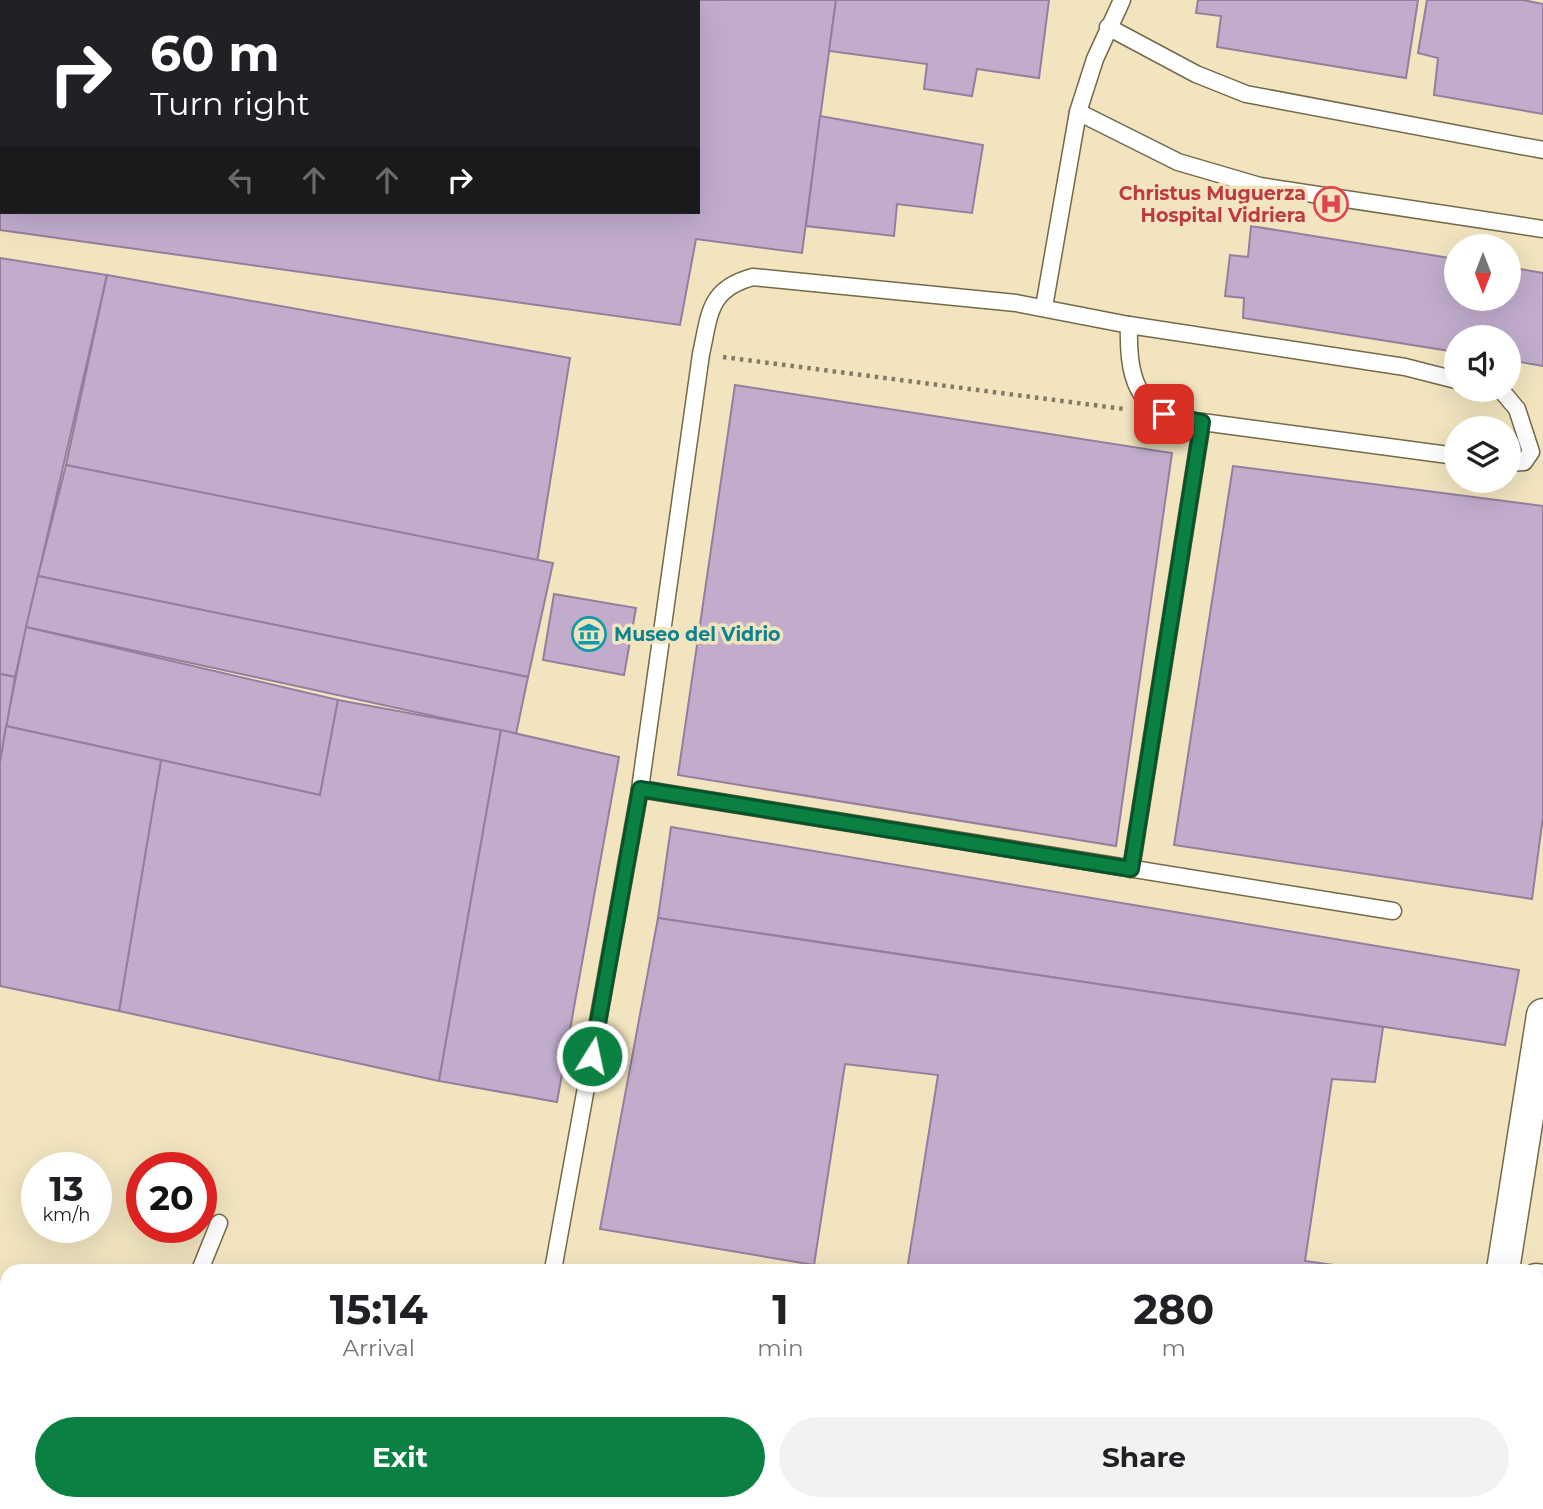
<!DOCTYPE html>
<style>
body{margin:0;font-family:Montserrat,sans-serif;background:#f2f2f2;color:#202124;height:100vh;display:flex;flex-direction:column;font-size:26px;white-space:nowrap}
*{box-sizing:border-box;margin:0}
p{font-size:23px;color:#757577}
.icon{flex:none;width:38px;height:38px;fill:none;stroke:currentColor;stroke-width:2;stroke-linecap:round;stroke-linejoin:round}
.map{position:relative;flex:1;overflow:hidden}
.panel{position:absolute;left:0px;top:1264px;width:1544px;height:247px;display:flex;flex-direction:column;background:#fff;border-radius:21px 21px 0 0;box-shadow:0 7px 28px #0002}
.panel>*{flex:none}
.banner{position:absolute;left:0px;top:0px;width:700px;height:214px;box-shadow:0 7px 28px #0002;background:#202124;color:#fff;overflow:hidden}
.needle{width:46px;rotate:180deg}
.controls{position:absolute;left:1444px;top:234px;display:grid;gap:14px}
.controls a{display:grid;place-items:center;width:77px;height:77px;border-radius:50%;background:#fff;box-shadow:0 7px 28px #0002;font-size:35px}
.speed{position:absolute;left:21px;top:1152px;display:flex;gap:14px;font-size:35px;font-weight:700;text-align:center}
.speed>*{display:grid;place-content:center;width:91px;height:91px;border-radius:50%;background:#fff;box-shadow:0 7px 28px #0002;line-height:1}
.speed small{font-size:18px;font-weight:400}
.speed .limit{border:10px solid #d22;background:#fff;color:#111}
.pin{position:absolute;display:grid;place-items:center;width:60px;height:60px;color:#fff;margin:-30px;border-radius:14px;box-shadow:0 4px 10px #0006}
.me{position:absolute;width:77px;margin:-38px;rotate:10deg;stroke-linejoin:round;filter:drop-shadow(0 0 5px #0008)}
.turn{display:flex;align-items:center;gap:24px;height:147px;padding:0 35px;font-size:32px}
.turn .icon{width:91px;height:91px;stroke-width:2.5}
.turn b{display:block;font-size:49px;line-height:60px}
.lanes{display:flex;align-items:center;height:66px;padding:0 35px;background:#0003;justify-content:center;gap:35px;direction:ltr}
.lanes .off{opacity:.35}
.eta{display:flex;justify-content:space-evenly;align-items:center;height:119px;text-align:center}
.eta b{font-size:42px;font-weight:700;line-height:49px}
.cta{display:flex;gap:14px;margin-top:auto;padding:14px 35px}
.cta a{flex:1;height:80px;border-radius:42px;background:#0b8043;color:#fff;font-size:28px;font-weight:700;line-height:80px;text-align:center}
.cta a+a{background:#f2f2f2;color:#202124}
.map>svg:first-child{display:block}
.building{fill:#c1accc;stroke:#937f9d;stroke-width:2;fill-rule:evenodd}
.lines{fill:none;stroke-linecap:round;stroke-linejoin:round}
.service-casing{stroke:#746948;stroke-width:19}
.minor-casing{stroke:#746948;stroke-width:35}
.path{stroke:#827a61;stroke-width:4.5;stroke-dasharray:3.5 5;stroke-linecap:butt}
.service{stroke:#fff;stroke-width:16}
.minor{stroke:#fff;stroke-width:32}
.route-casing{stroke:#07532c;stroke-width:18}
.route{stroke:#0b8043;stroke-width:12}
.labels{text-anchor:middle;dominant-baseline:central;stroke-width:7;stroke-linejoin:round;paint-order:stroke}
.health-label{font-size:19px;font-weight:bold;fill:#be3a42;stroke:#f1e4bf;text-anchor:end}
.culture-label{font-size:19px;font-weight:bold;fill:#0d838f;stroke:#f1e4bf;text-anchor:start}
</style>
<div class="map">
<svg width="1543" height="1509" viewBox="0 0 1543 1509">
<rect width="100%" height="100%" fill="#f1e4bf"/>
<g class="building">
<path d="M0,0h836l-34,253 -106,-14 -16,86 -680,-95zM2,2h696v210h-696z"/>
<path d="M836,0h213l-10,78 -62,-9 -5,27 -48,-7 3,-25 -98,-13z"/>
<path d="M1198,0h220l-12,78 -189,-31 4,-31 -25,-3z"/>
<path d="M1427,0h96l20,4v110l-109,-19 4,-37 -20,-5z"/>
<path d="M820,116l163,29 -11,68 -75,-9 -3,32 -88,-10z"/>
<path d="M1251,226l205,33v40h52v-32l35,6v93l-35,-6v-22h-52v14l-213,-34 1,-20 -19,-2 5,-41 18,2z"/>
<path d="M0,258l107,17 -92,402 -15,-3z"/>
<path d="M107,275l463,83 -33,205 -471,-98z"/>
<path d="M735,385l437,68 -56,393 -438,-71z"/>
<path d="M66,465l487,98 -25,114 -490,-101z"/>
<path d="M1233,466l310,40v311l-11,82 -358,-54z"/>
<path d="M38,576l490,101 -12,57 -490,-107z"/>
<path d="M554,594l82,14 -12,67 -81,-15z"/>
<path d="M26,627l312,73 -18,95 -314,-69z"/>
<path d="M0,674l15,3 -15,86z"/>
<path d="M338,700l163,30 -62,351 -320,-70 42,-251 159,35z"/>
<path d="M6,726l155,34 -42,251 -119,-25v-223z"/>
<path d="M501,730l118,27 -62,345 -118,-21z"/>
<path d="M671,827l848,143 -14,75 -847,-127z"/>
<path d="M658,918l725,109 -8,55 -43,-3 -27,182 65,9h-463l31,-195 -93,-11 -31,201 -214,-36z"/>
<path d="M870,1503h396l-1,6h-396z"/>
</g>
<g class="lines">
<g class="service-casing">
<g id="service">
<path d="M1108,27l88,47 50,20 297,56"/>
<path d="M1078,112l100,50 82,24 283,43"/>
<path d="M1044,307l34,-195 17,-53 27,-59"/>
<path d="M1129,325l276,42 51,13"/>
<path d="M1501,390l16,19 14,43 -7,10 -16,1"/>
<path d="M640,789l753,122"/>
<path d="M1131,869l71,-447"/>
<path d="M200,1270l19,-47"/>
<path d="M553,1270l87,-481 61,-435c9,-40 7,-65 52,-77l263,26 113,22c-1,33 1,71 34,89 11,5 27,6 39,8l254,34"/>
<path d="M0,1326l7,5"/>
<path d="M511,1509l1,-6"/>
</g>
</g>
<g class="minor-casing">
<g id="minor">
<path d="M1503,1270l40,-255"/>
<path d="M1536,1280l7,1"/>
<path d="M1466,1509l1,-6"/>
</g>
</g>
<path class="path" d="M723,357l401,52"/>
<use href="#service" class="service"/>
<use href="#minor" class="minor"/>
</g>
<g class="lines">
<g class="route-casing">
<path id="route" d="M592,1056l48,-267 491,80 71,-447 -38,-8"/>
</g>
<use href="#route" class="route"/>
</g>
<defs>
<g id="hospital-ring" transform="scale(1.75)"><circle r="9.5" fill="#f1e4bf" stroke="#e0444e" stroke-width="1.5"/><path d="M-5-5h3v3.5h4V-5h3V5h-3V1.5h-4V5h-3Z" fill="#e0444e"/></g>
<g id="museum-ring" transform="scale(1.75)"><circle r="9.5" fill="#f1e4bf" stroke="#0f9aa8" stroke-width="1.5"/><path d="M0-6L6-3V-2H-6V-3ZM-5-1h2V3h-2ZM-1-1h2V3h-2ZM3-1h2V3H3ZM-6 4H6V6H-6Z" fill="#0f9aa8"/></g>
</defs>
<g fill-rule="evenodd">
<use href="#hospital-ring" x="1331" y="204"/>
<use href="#museum-ring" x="589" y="634"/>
</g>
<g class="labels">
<g class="health-label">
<text x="1306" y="193">Christus Muguerza<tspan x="1306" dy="22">Hospital Vidriera</tspan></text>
</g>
<g class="culture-label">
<text x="614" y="634">Museo del Vidrio</text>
</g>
</g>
</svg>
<div class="controls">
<a><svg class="needle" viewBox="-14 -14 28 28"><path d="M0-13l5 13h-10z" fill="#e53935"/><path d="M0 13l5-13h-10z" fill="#757577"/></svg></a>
<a><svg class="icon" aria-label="sound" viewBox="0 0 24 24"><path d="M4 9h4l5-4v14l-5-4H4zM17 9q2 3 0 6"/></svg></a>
<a><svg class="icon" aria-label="layers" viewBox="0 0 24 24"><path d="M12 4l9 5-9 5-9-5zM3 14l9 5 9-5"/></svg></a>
</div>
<div class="speed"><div>13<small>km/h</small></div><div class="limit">20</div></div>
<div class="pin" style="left:1164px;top:414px;background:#d93025"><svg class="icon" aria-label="arrive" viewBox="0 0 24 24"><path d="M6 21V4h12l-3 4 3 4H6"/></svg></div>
<svg class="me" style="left:592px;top:1056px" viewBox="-20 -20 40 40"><circle r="17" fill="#0b8043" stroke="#fff" stroke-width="3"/><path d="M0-11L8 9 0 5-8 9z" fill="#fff"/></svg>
<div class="banner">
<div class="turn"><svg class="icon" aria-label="right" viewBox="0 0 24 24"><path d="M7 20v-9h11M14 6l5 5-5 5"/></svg><div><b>60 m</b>Turn right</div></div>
<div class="lanes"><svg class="icon off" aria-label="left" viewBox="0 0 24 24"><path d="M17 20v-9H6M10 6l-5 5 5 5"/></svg><svg class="icon off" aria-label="ahead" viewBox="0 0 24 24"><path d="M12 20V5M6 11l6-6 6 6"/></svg><svg class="icon off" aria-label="ahead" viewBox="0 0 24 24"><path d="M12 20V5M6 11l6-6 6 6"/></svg><svg class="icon" aria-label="right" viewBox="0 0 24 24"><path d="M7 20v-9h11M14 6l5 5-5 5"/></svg></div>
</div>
<section class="panel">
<div class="eta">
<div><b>15:14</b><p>Arrival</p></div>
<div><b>1</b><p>min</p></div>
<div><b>280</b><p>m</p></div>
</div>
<div class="cta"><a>Exit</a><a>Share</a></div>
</section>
</div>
